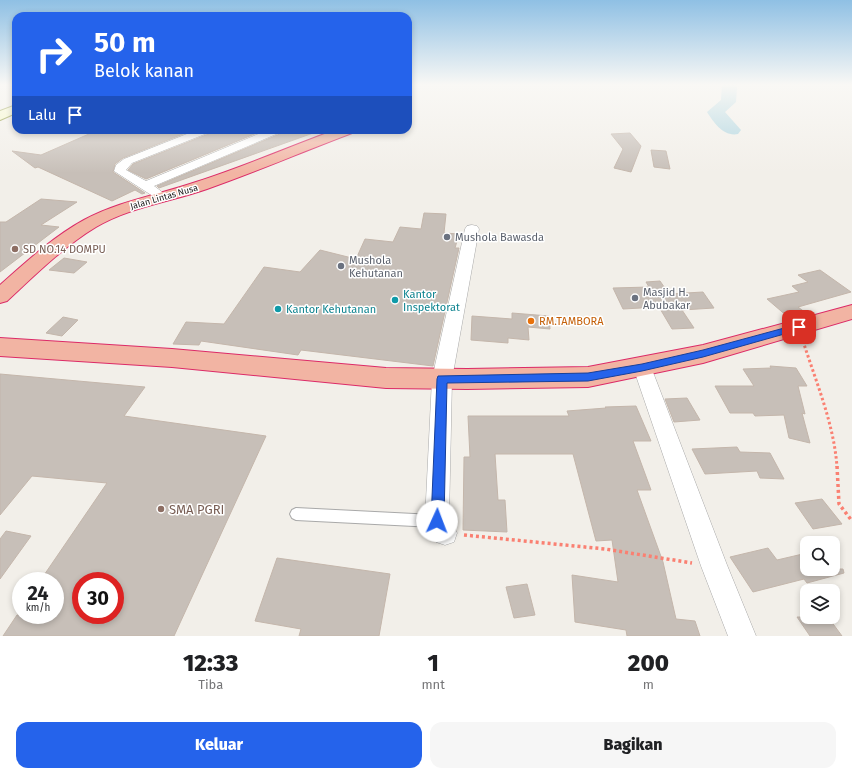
<!DOCTYPE html>
<html lang="id">
<style>
body{margin:0;font-family:"Fira Sans",sans-serif;background:#f6f6f6;color:#202124;height:100vh;display:flex;flex-direction:column;font-size:15px;white-space:nowrap}
*{box-sizing:border-box;margin:0}
p{font-size:13px;color:#757577}
.icon{flex:none;width:22px;height:22px;fill:none;stroke:currentColor;stroke-width:2;stroke-linecap:round;stroke-linejoin:round}
.map{position:relative;height:636px;overflow:hidden}
.panel{display:flex;flex-direction:column;background:#fff;flex:1}
.panel>*{flex:none}
.top-card{position:absolute;left:12px;top:12px;width:400px;height:122px;border-radius:12px;box-shadow:0 2px 6px #0003;background:#2563eb;color:#fff;overflow:hidden}
.tools{position:absolute;left:800px;top:536px;display:grid;gap:8px}
.tools a{display:grid;place-items:center;width:40px;height:40px;border-radius:8px;background:#fff;box-shadow:0 2px 6px #0003;font-size:20px}
.speed{position:absolute;left:12px;top:572px;display:flex;gap:8px;font-size:20px;font-weight:700;text-align:center}
.speed>*{display:grid;place-content:center;width:52px;height:52px;border-radius:50%;background:#fff;box-shadow:0 2px 6px #0003;line-height:1}
.speed small{font-size:10px;font-weight:400}
.speed .limit{border:6px solid #d22;background:#fff;color:#111}
.pin{position:absolute;display:grid;place-items:center;width:34px;height:34px;color:#fff;margin:-17px;border-radius:8px;box-shadow:0 2px 6px #0006}
.me{position:absolute;width:44px;margin:-22px;rotate:2deg;stroke-linejoin:round;filter:drop-shadow(0 0 3px #0008)}
.turn{display:flex;align-items:center;gap:14px;height:84px;padding:0 16px;font-size:18px}
.turn .icon{width:52px;height:52px;stroke-width:2.5}
.turn b{display:block;font-size:28px;line-height:34px}
.then{display:flex;align-items:center;height:38px;padding:0 16px;background:#0003;gap:8px;font-size:15px}
.eta{display:flex;justify-content:space-evenly;align-items:center;height:68px;text-align:center}
.eta b{font-size:24px;font-weight:800;line-height:28px}
.cta{display:flex;gap:8px;margin-top:auto;padding:8px 16px}
.cta a{flex:1;height:46px;border-radius:12px;background:#2563eb;color:#fff;font-size:16px;font-weight:800;line-height:46px;text-align:center}
.cta a+a{background:#f6f6f6;color:#202124}
.map>svg:first-child{display:block}
.lines{fill:none;stroke-linecap:round;stroke-linejoin:round}
.river{fill:#aad3df;fill-rule:evenodd}
.building{fill:#c7bfb8;stroke:#c4b6ab;fill-rule:evenodd}
.service-casing{stroke:#a9a9a9;stroke-width:2}
.minor-casing{stroke:#a9a9a9;stroke-width:1}
.secondary-casing{stroke:#707d05;stroke-width:2}
.trunk-casing{stroke:#dc2a67;stroke-width:2}
.path-far1{stroke:#fa8072;stroke-width:3;stroke-dasharray:2.5 2.5;stroke-linecap:butt}
.path{stroke:#fa8072;stroke-width:3.5;stroke-dasharray:3 3;stroke-linecap:butt}
.service{fill:#fff;fill-rule:evenodd}
.minor{fill:#fff;fill-rule:evenodd}
.secondary{fill:#f7fabf;fill-rule:evenodd}
.trunk{fill:#f2b4a3;fill-rule:evenodd}
.route{fill:#2563eb;stroke:#184099}
.worship-dot{fill:#6b7280;stroke:#fff;stroke-width:1.5}
.education-dot{fill:#8d6e63;stroke:#fff;stroke-width:1.5}
.culture-dot{fill:#0f9aa8;stroke:#fff;stroke-width:1.5}
.food-dot{fill:#e8710a;stroke:#fff;stroke-width:1.5}
.labels{text-anchor:middle;dominant-baseline:central;stroke-width:3;stroke-linejoin:round;paint-order:stroke}
.far-street-label{font-size:9px;fill:#222;stroke:#fff}
.worship-label{font-size:11px;fill:#5b616d;stroke:#fff;text-anchor:start}
.education-label{font-size:11px;fill:#785e54;stroke:#fff;text-anchor:start}
.culture-label{font-size:11px;fill:#0d838f;stroke:#fff;text-anchor:start}
.food-label{font-size:11px;fill:#c56008;stroke:#fff;text-anchor:start}
.near-education-label{font-size:13px;fill:#785e54;stroke:#fff;text-anchor:start}
</style>
<div class="map">
<svg width="852" height="636" viewBox="0 0 852 636">
<rect width="100%" height="100%" fill="#f2efe9"/>
<g class="lines">
<path class="river" d="M722,84h14l1,4 -1,14 -11,10 16,18 -3,4c-14,3 -24,-11 -31,-22l14,-12z"/>
</g>
<g class="building">
<path d="M98,130h95l-70,28 -8,6 -2,8 32,21 -3,1 -7,-4 -23,11 -74,-34 -3,1 -23,-17 29,4z"/>
<path d="M212,130h52l-118,49 -18,-9 5,-6 78,-31z"/>
<path d="M283,130h33v2l-157,56 -2,-2 125,-53z"/>
<path d="M630,133l11,13 -10,26 -17,-4 9,-19 -12,-15z"/>
<path d="M651,150l15,1 4,18 -16,-2z"/>
<path d="M41,199l36,3 -36,23 18,2 -59,45v-50h6z"/>
<path d="M424,213l22,1 -2,19 15,1 -4,14h4l-26,118 -132,-16 -3,5 -97,-14 -2,4 -26,-1 13,-22 38,2 40,-57 36,5 20,-22 36,9 9,-20 28,3 7,-15 21,2z"/>
<path d="M64,258l23,4 -13,11 -25,-3z"/>
<path d="M820,270l31,22 -53,15 8,6 -18,4 -21,-18 32,-7 -7,-6 16,-4 -10,-7z"/>
<path d="M660,281l9,13 34,-2 11,16 -32,2 12,18 -22,1 -13,-22 -36,2 -10,-21 36,-1 -3,-5z"/>
<path d="M512,313l37,3 1,13 -22,-2 1,13 -21,-2v5l-37,-3 1,-24 40,3z"/>
<path d="M63,317l15,3 -16,16 -16,-3z"/>
<path d="M770,366l26,2 11,18h-9l7,28 -3,-1 8,30 -21,-5 -5,-23 -29,1 -2,-3h-23l-15,-27h39l-11,-17 28,-1z"/>
<path d="M0,374l145,13 -21,29 142,20 -92,200h-171l14,-21h38v-34h-15l67,-98 -75,-7 -32,39zM81,581h34v34h-34z"/>
<path d="M687,398l13,22 -26,2 -9,-23z"/>
<path d="M636,406l15,35h-18l18,49h-14l26,72 13,57 19,2 5,15h-73l-1,-6 -51,-8 -3,-47 46,7 -6,-42 -16,1 -23,-87h-78l3,46h7l2,32 -44,-2 1,-73h6l-2,-41h101l-2,-5 39,-3 -1,-1z"/>
<path d="M737,447l3,5 30,1 14,26 -24,-1 -3,-7 -52,3 -13,-25z"/>
<path d="M822,499l20,25 -29,5 -18,-26z"/>
<path d="M6,531l25,5 -31,43v-40z"/>
<path d="M768,548l9,12 30,-7v16h36l1,4 -37,10 -3,-4 -51,13 -23,-35z"/>
<path d="M277,558l113,16 -11,62h-80l2,-7 -46,-8z"/>
<path d="M527,584l8,31 -21,3 -8,-31z"/>
<path d="M797,617h31l14,19h-32z"/>
</g>
<g class="lines">
<g class="service-casing">
<path id="service" d="M296,508l138,7 4,2 2,4 -2,4 -4,2 -138,-7 -4,-2 -2,-4 2,-4z"/>
</g>
<g class="minor-casing">
<g id="minor">
<path d="M197,130h14l-1,2 -78,31 -6,7 20,11 122,-51h14l-1,2 -127,54 15,11 -2,3h-8l-45,-29 2,-6 8,-6z"/>
<path d="M472,225l5,1 2,3 -27,150 -3,139 8,15 -3,9 -9,3 -9,-3 -11,-21 7,-142 33,-150 2,-3z"/>
<path d="M642,360l7,2 2,5 76,198 29,71h-28l-27,-70 -68,-199 2,-5z"/>
</g>
</g>
<g class="secondary-casing">
<path id="secondary" d="M16,105v8l-16,7v-9z"/>
</g>
<g class="trunk-casing">
<g id="trunk">
<path d="M335,130h19l-2,3c-48,18 -96,39 -145,56 -37,13 -77,18 -111,38 -33,20 -61,48 -89,74l-7,2v-18c26,-23 53,-48 84,-65 35,-19 74,-25 112,-38 47,-15 93,-35 139,-52z"/>
<path d="M852,305v14l-149,44 -115,24 -121,2 -81,-1 -214,-21 -172,-11v-18l172,11 214,19 81,1 121,-2 115,-22z"/>
</g>
</g>
<path class="path-far1" d="M803,341c13,41 31,83 34,126"/>
<g class="path">
<path d="M837,466l2,38 13,17"/>
<path d="M464,535l141,14 87,14"/>
</g>
<use href="#service" class="service"/>
<use href="#minor" class="minor"/>
<use href="#secondary" class="secondary"/>
<use href="#trunk" class="trunk"/>
</g>
<linearGradient id="sky" x2="0" y2="1"><stop stop-color="#8fc0e4"/><stop offset="0.49" stop-color="#f9f8f5"/><stop offset="1" stop-color="#f9f8f5" stop-opacity="0"/></linearGradient>
<rect width="852" height="173" fill="url(#sky)"/>
<path class="route" d="M799,324l3,1 2,2 -2,2 -99,28 -61,14 -54,10 -141,2 -3,138 -2,5 -5,2 -4,-2 -2,-5 6,-142 1,-3 150,-3 54,-9 61,-14z"/>
<g class="worship-dot">
<circle cx="447" cy="237" r="4"/>
<circle cx="341" cy="266" r="4"/>
<circle cx="635" cy="298" r="4"/>
</g>
<g class="education-dot">
<circle cx="15" cy="249" r="4"/>
<circle cx="161" cy="509" r="4"/>
</g>
<g class="culture-dot">
<circle cx="395" cy="300" r="4"/>
<circle cx="278" cy="309" r="4"/>
</g>
<circle class="food-dot" cx="531" cy="321" r="4"/>
<g class="labels">
<g class="far-street-label">
<text transform="translate(164 197) rotate(-16)">Jalan Lintas Nusa</text>
</g>
<g class="worship-label">
<text x="455" y="237">Mushola Bawasda</text>
<text x="349" y="260">Mushola<tspan x="349" dy="13">Kehutanan</tspan></text>
<text x="643" y="292">Masjid H.<tspan x="643" dy="13">Abubakar</tspan></text>
</g>
<g class="education-label">
<text x="23" y="249">SD NO.14 DOMPU</text>
</g>
<g class="culture-label">
<text x="403" y="294">Kantor<tspan x="403" dy="13">Inspektorat</tspan></text>
<text x="286" y="309">Kantor Kehutanan</text>
</g>
<g class="food-label">
<text x="539" y="321">RM.TAMBORA</text>
</g>
<g class="near-education-label">
<text x="169" y="509">SMA PGRI</text>
</g>
</g>
</svg>
<div class="tools">
<a><svg class="icon" aria-label="search" viewBox="0 0 24 24"><circle cx="10" cy="10" r="6"/><path d="M15 15l6 6"/></svg></a>
<a><svg class="icon" aria-label="layers" viewBox="0 0 24 24"><path d="M12 4l9 5-9 5-9-5zM3 14l9 5 9-5"/></svg></a>
</div>
<div class="speed"><div>24<small>km/h</small></div><div class="limit">30</div></div>
<div class="pin" style="left:799px;top:327px;background:#d93025"><svg class="icon" aria-label="arrive" viewBox="0 0 24 24"><path d="M6 21V4h12l-3 4 3 4H6"/></svg></div>
<svg class="me" style="left:437px;top:521px" viewBox="-20 -20 40 40"><circle r="19" fill="#fff"/><path d="M0-13L10 11 0 6-10 11z" fill="#2563eb"/></svg>
<div class="top-card">
<div class="turn"><svg class="icon" aria-label="right" viewBox="0 0 24 24"><path d="M7 20v-9h11M14 6l5 5-5 5"/></svg><div><b>50 m</b>Belok kanan</div></div>
<div class="then">Lalu<svg class="icon" aria-label="arrive" viewBox="0 0 24 24"><path d="M6 21V4h12l-3 4 3 4H6"/></svg></div>
</div>
</div>
<section class="panel">
<div class="eta">
<div><b>12:33</b><p>Tiba</p></div>
<div><b>1</b><p>mnt</p></div>
<div><b>200</b><p>m</p></div>
</div>
<div class="cta"><a>Keluar</a><a>Bagikan</a></div>
</section>
